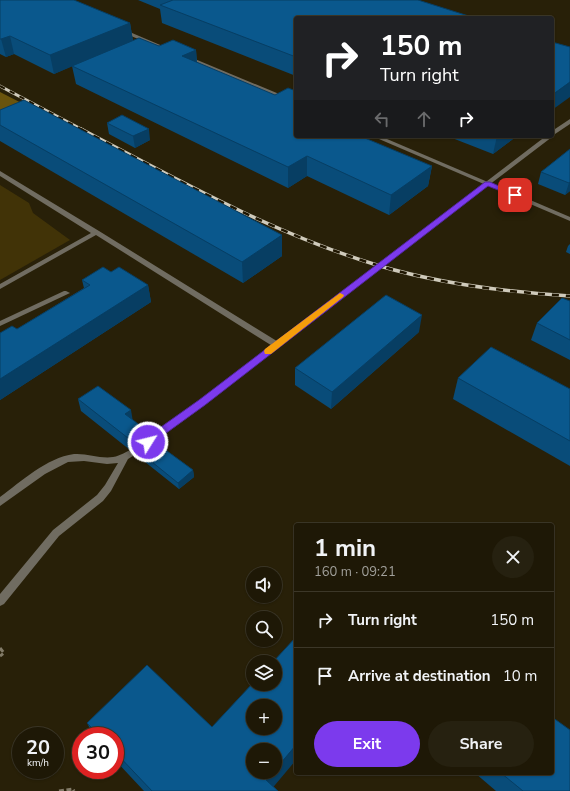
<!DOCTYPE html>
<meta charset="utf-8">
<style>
body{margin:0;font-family:"Nunito Sans",sans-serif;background:#262110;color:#f1f3f6;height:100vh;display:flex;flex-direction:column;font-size:15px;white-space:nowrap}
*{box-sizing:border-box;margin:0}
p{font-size:13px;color:#a1a09b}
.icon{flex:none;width:22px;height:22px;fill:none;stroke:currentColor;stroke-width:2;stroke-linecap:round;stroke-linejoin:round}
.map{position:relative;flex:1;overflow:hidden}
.drawer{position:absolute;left:294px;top:523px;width:260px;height:252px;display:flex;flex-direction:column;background:#1e1806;border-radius:4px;box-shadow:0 1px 3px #0004,0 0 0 1px #3c3728}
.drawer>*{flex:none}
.banner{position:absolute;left:294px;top:16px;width:260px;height:122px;border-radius:4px;box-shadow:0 1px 3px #0004,0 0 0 1px #3c3728;background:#202124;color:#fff;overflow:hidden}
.buttons{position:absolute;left:246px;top:567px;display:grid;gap:8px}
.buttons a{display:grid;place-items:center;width:36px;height:36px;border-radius:50%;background:#1e1806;box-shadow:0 1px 3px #0004,0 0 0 1px #3c3728;font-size:20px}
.speed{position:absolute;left:12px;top:727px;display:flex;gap:8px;font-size:20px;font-weight:700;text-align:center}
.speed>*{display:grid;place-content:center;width:52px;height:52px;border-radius:50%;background:#1e1806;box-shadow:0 1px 3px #0004,0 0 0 1px #3c3728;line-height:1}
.speed small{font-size:10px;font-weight:400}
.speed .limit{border:6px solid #d22;background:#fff;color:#111}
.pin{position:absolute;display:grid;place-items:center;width:34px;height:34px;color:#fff;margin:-17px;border-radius:8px;box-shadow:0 2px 6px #0006}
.me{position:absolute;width:44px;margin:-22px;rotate:54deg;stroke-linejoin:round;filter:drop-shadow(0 0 3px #0008)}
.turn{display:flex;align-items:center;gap:14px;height:84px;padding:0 20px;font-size:18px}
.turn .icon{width:52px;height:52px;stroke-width:2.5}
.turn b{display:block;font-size:28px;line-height:34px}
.lanes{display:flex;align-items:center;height:38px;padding:0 20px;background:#0003;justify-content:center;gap:20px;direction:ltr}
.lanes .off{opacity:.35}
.round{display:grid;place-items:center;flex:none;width:42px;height:42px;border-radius:21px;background:#262110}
.summary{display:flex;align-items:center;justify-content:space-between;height:68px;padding:0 20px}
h1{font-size:24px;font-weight:700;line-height:30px}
.button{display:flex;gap:8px;margin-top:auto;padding:8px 20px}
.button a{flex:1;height:46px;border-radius:24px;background:#7c3aed;color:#fff;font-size:16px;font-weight:700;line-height:46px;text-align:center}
.button a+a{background:#262110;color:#f1f3f6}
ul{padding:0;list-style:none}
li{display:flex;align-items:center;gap:12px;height:56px;padding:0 20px;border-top:1px solid #3c3728}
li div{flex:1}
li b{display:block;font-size:15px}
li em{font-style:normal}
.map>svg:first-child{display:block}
.green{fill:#413307}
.forest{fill:#6a540d}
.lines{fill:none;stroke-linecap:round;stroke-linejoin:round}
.path{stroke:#817a67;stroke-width:3;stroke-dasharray:5 2.5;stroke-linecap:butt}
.lane{fill:#706c61;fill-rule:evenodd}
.street{fill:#706c61;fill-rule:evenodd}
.rail-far1-casing{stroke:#cfcabb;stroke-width:3}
.rail-casing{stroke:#cfcabb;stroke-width:3.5}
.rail-far1{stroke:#1f1601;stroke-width:2;stroke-dasharray:5.5;stroke-linecap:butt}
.rail{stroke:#1f1601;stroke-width:2.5;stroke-dasharray:7;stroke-linecap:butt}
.wall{fill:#094c79}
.shaded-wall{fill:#073e63}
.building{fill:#0a588d;stroke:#073e63;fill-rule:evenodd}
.route{fill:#7c3aed;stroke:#51269a}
.slow{fill:#f59e0b}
</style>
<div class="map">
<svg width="570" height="791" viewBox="0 0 570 791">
<rect width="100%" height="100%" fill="#282008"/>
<path class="green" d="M0,185l29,18 4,10 37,27 -70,40z"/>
<path class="forest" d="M0,92l41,21 -41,18z"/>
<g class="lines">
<g class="path">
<path d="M0,648l4,5 -4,3"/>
<path d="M59,791l14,-2 1,2"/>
</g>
<g class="lane">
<path d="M121,30h4l47,20 -4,1 -47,-19z"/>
<path d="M186,57h4l106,44v4l-110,-46z"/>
<path d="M372,136h8l190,81v4z"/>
<path d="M0,171l99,60 181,112 1,2 -1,2h-6l-178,-112 -96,54v-5l91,-51 -91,-57z"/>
<path d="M64,291h2l4,2 -70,33v-5z"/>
</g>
<g class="street">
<path d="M570,119v5l-18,12v1l-171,130 -176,138 -54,39h-6l-1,-2 1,-2 54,-39 347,-265h6v-5z"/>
<path d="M133,449l3,1 1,2 -1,2 -8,5 -17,32 -8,10 -44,35 -55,68 -4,2v-12l53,-64 44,-35 8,-10 13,-22 -11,1 -23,-3 -16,1 -23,12 -45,32v-9c22,-16 46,-39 74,-43 13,-1 26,5 39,3 8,-1 13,-6 20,-8z"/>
</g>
<g class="rail-far1-casing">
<path id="rail-far1" d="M0,86l83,44"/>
</g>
<g class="rail-casing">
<path id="rail" d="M81,129c97,51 193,105 299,137 61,18 126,26 190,30"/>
</g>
<use href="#rail-far1" class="rail-far1"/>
<use href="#rail" class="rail"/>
</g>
<g class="wall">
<path d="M0,0l130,23 3,18 26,5 37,4 1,12 99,74 136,30 -4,20 -39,29 -82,-39 -19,12 -212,-104 -4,-18 -18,8 -40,-20 -8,3 -6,-3z"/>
<path d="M138,0h280l-122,18v58l-134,-53 -2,-14z"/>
<path d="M0,110l282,146 -39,27 -243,-142z"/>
<path d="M107,123l43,17 -15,8 -26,-14z"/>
<path d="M447,136h70l-24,18z"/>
<path d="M570,149v42l-5,4 -27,-11 3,-12z"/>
<path d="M570,244v10l-4,-2 2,-6z"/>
<path d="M111,272l37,13 3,17 -151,98v-67l17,-4 67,-41 -2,-8z"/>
<path d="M570,301v59l-39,-20 6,-17z"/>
<path d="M419,332l-88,77 -36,-24v-17z"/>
<path d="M458,378l112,11v77l-117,-67z"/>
<path d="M78,399l55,21 34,31 26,19 1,7 -15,12 -98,-78z"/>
<path d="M87,723l125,4 66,64h-134l-29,-31v-24h-21z"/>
<path d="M475,773h77l18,18h-74z"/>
</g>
<g class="shaded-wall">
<path d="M130,23l3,18 -79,33 -4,-19z"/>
<path d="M10,36l4,18 -8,3 -5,-18z"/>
<path d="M196,50l1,18 -15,-12z"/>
<path d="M570,82v15l-18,13v-15z"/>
<path d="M149,129l1,11 -15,8 -2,-12z"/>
<path d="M497,136h20l-24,18z"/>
<path d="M307,156v20l-19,12v-21z"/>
<path d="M432,166l-4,20 -39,29 2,-20z"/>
<path d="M570,182v9l-5,4 4,-12z"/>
<path d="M282,235v21l-39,27 -1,-21z"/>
<path d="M148,285l3,17 -151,98v-21z"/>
<path d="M422,315l-3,17 -88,77 1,-17z"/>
<path d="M131,410l2,12 -8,-8z"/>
<path d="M166,445l2,12 -16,5 -1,-6z"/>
<path d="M193,470l1,7 -15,12 -1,-6z"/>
<path d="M296,745v15l-26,31 -4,-11 7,-8h2v-2z"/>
</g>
<g class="building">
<path d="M0,0h74l56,23 -80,32 -40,-19 -9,3h-1z"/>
<path d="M173,0h245l57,18h-179v39l-136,-52z"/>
<path d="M139,38l20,8 14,-6 23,10 -14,6 93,39 13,-7 8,3v45h64l72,30 -41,29 -84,-39 -19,11 -216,-101z"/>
<path d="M552,42l18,5v35l-18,13z"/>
<path d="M24,100l258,135 -40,27 -242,-137v-15z"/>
<path d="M122,115l27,14 -16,7 -26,-13z"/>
<path d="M570,149v33l-1,1 -28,-11z"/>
<path d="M103,267l8,5 8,-5 29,18 -148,94v-46l12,-7 5,3 73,-44 -8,-5z"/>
<path d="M386,295l36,20 -90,77 -37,-24z"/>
<path d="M562,298l8,3v39l-33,-17z"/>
<path d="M491,347l79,42v52l-112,-63z"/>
<path d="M98,386l33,24 -6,4 41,31 -15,11 -73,-57z"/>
<path d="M167,451l26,19 -15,13 -26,-21z"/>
<path d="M296,637v108l-21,25v-20h-22v22h20l-7,8 12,11h-126l-37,-39v-16h-15l-13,-13 60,-58 65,62 41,-44v1h22v-22h-2zM253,706h22v22h-22z"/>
<path d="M552,717l18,13v61h-47l-22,-18h51z"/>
</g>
<path class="route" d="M485,182h5l29,13 -6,1 -25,-10 -283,219 -54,39h-7l-1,-2 1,-3 55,-39z"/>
<path class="slow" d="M340,293l4,2 -1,2 -72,57h-6l-1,-3 1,-2z"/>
</svg>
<div class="buttons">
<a><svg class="icon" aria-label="sound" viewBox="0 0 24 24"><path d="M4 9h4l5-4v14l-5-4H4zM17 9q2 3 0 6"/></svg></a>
<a><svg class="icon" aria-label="search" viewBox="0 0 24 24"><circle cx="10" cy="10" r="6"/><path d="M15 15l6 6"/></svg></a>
<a><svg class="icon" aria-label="layers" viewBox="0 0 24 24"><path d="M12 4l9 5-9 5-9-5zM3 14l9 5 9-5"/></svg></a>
<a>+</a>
<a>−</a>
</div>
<div class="speed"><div>20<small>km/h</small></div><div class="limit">30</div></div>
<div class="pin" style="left:515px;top:195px;background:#d93025"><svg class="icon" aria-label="arrive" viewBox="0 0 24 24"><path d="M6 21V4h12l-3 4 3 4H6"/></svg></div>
<svg class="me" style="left:148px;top:442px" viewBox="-20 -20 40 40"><circle r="17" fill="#7c3aed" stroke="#fff" stroke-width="3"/><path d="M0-11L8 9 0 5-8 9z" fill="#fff"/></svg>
<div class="banner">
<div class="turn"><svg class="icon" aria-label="right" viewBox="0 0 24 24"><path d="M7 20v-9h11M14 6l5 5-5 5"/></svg><div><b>150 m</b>Turn right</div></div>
<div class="lanes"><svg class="icon off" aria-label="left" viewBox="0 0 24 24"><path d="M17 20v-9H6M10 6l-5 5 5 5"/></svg><svg class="icon off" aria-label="ahead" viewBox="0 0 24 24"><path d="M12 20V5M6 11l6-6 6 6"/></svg><svg class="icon" aria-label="right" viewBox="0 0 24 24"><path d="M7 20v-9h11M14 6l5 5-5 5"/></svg></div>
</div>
<section class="drawer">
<div class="summary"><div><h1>1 min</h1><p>160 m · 09:21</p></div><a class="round"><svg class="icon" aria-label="close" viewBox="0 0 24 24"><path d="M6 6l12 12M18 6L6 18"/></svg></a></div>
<ul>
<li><svg class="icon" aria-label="right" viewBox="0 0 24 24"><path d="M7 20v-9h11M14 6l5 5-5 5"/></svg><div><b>Turn right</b></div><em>150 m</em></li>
<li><svg class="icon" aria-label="arrive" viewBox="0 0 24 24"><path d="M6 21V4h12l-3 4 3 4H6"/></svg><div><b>Arrive at destination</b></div><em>10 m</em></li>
</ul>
<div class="button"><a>Exit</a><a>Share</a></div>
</section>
</div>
